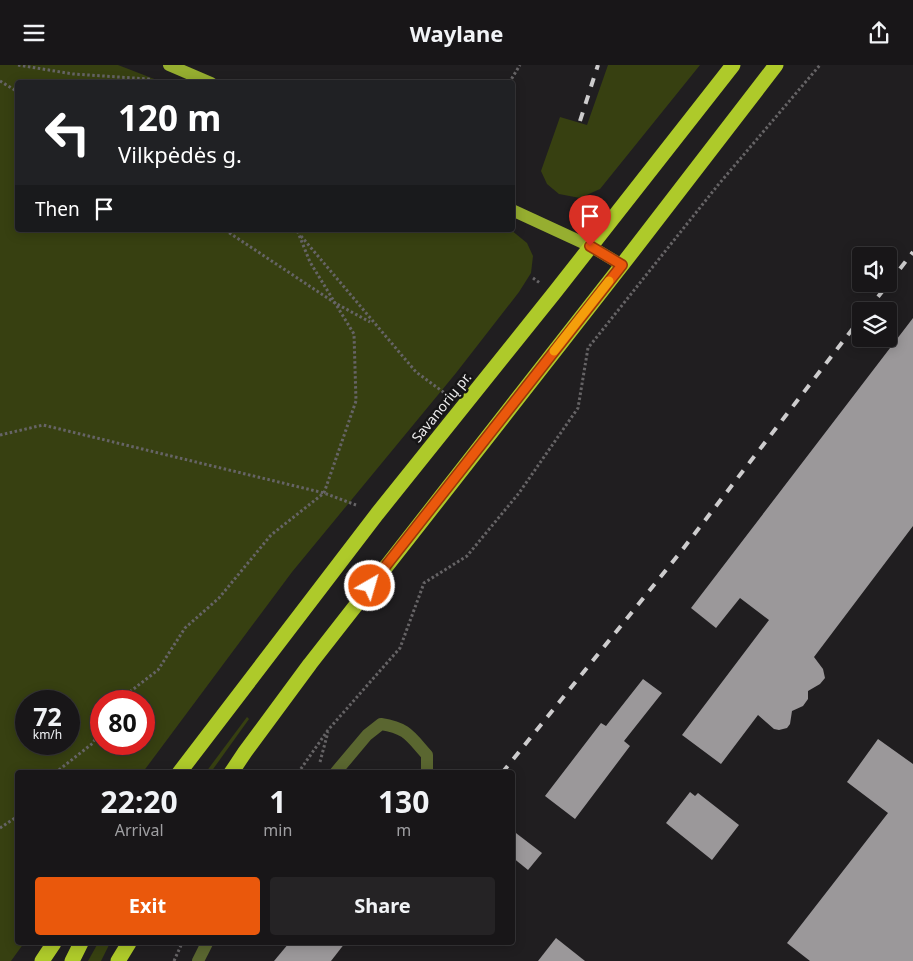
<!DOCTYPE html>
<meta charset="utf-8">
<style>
body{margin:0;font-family:"Noto Sans",sans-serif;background:#252325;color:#f1f3f6;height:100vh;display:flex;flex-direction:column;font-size:19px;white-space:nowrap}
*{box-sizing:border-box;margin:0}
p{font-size:16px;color:#9f9fa2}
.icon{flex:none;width:28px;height:28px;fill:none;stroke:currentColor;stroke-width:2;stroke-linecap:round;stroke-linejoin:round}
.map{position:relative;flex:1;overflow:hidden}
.details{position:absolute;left:15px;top:705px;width:500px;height:175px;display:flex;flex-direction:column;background:#181618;border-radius:5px;box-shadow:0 2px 12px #0003,0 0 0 1px #363537}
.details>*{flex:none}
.top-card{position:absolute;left:15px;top:15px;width:500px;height:152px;border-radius:5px;box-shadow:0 2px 12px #0003,0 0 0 1px #363537;background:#202124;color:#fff;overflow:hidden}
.controls{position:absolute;left:852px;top:182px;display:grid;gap:10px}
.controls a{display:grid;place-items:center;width:45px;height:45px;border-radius:5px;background:#181618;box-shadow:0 2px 12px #0003,0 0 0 1px #363537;font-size:25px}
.speed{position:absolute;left:15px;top:625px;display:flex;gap:10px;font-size:25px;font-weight:700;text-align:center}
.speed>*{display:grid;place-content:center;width:65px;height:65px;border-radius:50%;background:#181618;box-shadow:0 2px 12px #0003,0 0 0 1px #363537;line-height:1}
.speed small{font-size:12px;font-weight:400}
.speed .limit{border:8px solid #d22;background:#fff;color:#111}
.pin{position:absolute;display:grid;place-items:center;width:42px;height:42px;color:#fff;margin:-51px -21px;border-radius:50% 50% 50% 0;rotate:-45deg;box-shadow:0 0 5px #0007}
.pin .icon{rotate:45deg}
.me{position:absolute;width:55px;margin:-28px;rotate:38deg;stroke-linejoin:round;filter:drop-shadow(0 0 4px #0008)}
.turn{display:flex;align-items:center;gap:18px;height:105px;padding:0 20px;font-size:22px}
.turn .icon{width:65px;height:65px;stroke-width:2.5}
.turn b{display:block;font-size:35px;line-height:42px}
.then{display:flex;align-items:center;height:48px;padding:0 20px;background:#0003;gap:10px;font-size:19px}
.eta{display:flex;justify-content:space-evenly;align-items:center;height:85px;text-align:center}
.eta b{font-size:30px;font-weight:700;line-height:35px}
.action{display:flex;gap:10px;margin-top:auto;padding:10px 20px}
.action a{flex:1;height:58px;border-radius:5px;background:#ea580c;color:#fff;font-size:20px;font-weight:700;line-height:58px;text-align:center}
.action a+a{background:#252325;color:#f1f3f6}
header{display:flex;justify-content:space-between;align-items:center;height:65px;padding:0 20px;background:#181618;font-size:22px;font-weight:700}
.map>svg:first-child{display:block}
.green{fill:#374011;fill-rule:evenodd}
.building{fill:#9b989a}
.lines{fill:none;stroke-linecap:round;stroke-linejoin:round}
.path{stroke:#666466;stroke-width:3;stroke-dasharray:2.5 2.5;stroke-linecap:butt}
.minor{stroke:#5a6630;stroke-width:12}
.major{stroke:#96ae30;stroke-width:12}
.highway{stroke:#aeca2a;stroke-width:15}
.rail{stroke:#cdcccd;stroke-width:4;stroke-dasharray:9 9;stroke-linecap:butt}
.route-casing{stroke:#983908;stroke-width:12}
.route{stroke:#ea580c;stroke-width:9}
.slow{stroke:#f59e0b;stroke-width:9}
.labels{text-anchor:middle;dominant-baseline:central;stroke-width:5;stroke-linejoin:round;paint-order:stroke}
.street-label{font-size:14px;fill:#edeced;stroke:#161516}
</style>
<header><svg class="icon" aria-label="menu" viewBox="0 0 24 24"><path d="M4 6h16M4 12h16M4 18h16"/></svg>Waylane<svg class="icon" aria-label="share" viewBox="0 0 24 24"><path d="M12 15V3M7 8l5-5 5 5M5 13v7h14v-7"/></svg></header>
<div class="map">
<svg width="913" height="896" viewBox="0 0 913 896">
<rect width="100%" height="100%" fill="#201e20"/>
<g class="green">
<path d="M0,0h118l44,17 -144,1v147h493l16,13 6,13 -2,17 -12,19 -63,81 -164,199 -149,200 -125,1v170h6l-13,18h-11zM26,636h43v43h-43zM101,636h43v43h-43z"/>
<path d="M608,0h92l-100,124 -20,9 -21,-4 -12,-10 -6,-13 19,-54 27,8z"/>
<path d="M247,652l2,2 -38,53h-5z"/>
<path d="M98,878h12l-9,18h-13z"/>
</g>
<g class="building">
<path d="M913,253v208l-99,131 9,12 2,9 -5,6 -12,7v8l-5,7 -11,5 -2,13 -3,4 -8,2 -5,-1 -16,-14 -37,49 -39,-29 87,-115 -29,-22 -24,30 -25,-20z"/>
<path d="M643,614l19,14 -38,48 6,5 -55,73 -30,-23 56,-73 5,3z"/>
<path d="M878,674l35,25v197h-103l-23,-18 101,-130 -41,-31z"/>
<path d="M690,727l5,4 3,-3 41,32 -27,35 -46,-37z"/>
<path d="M512,765l30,23 -14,17 -16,-13z"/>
<path d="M556,873l29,23h-47z"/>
<path d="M289,878h56l-14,18h-57z"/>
</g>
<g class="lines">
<g class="path">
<path d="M18,0l55,9 76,5 8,4"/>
<path d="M0,16l18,11"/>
<path d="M509,18l11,-18"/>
<path d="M225,165l110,73 35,19"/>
<path d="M301,171l115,136 30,22"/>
<path d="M533,213l7,5"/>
<path d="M0,370l43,-10 281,68 32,12"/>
<path d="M118,636l40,-31 27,-42 34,-30 52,-63 53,-42 32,-92 -2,-67 -44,-72 -13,-32"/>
<path d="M320,697l8,-30"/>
<path d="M55,708l38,-30 8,-14"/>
<path d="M298,708l30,-43 72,-82 24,-65 43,-27 52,-63 59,-85 10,-60 130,-163 102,-120"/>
<path d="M0,763l18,-12"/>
<path d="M174,896l8,-18"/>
</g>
<g class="minor">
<path d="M335,708l32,-38 14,-11c26,4 29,12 46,31v18"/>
<path d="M198,896l9,-18"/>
</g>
<g class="major">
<path d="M169,0l42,18"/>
<path d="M512,145l78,36 32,19"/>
</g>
<g class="highway">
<path d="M179,708l198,-259 178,-222 178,-227"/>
<path d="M231,708l14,-21 65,-88 312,-399 154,-200"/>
<path d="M42,896l12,-18"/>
<path d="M72,896l9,-18"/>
<path d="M118,896l11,-18"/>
</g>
<g class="rail">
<path d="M580,56l18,-56"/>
<path d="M889,218l24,-31"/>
<path d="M867,246l21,-27"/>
<path d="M502,708l177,-219 182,-236"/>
</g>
</g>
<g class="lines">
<g class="route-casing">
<path id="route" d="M370,521l252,-321 -32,-19"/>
</g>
<use href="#route" class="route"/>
<path class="slow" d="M554,286l55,-70"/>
</g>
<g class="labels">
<g class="street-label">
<text transform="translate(441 342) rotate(-51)">Savanorių pr.</text>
</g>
</g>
</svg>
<div class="controls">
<a><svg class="icon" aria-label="sound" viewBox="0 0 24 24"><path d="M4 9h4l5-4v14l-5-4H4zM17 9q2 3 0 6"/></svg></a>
<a><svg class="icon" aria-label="layers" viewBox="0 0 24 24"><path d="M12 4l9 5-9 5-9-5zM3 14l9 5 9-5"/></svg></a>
</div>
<div class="speed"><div>72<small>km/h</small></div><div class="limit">80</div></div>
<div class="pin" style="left:590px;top:181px;background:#d93025"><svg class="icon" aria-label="arrive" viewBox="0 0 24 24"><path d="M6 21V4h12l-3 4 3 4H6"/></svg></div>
<svg class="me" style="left:370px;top:521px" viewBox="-20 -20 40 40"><circle r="17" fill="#ea580c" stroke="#fff" stroke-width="3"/><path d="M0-11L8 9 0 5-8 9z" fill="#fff"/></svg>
<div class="top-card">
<div class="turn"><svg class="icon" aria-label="left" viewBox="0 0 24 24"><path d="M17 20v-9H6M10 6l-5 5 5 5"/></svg><div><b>120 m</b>Vilkpėdės g.</div></div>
<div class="then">Then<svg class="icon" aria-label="arrive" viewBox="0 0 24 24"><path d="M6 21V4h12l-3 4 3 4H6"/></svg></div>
</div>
<section class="details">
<div class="eta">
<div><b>22:20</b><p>Arrival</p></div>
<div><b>1</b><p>min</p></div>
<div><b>130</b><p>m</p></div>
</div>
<div class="action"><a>Exit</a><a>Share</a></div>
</section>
</div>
